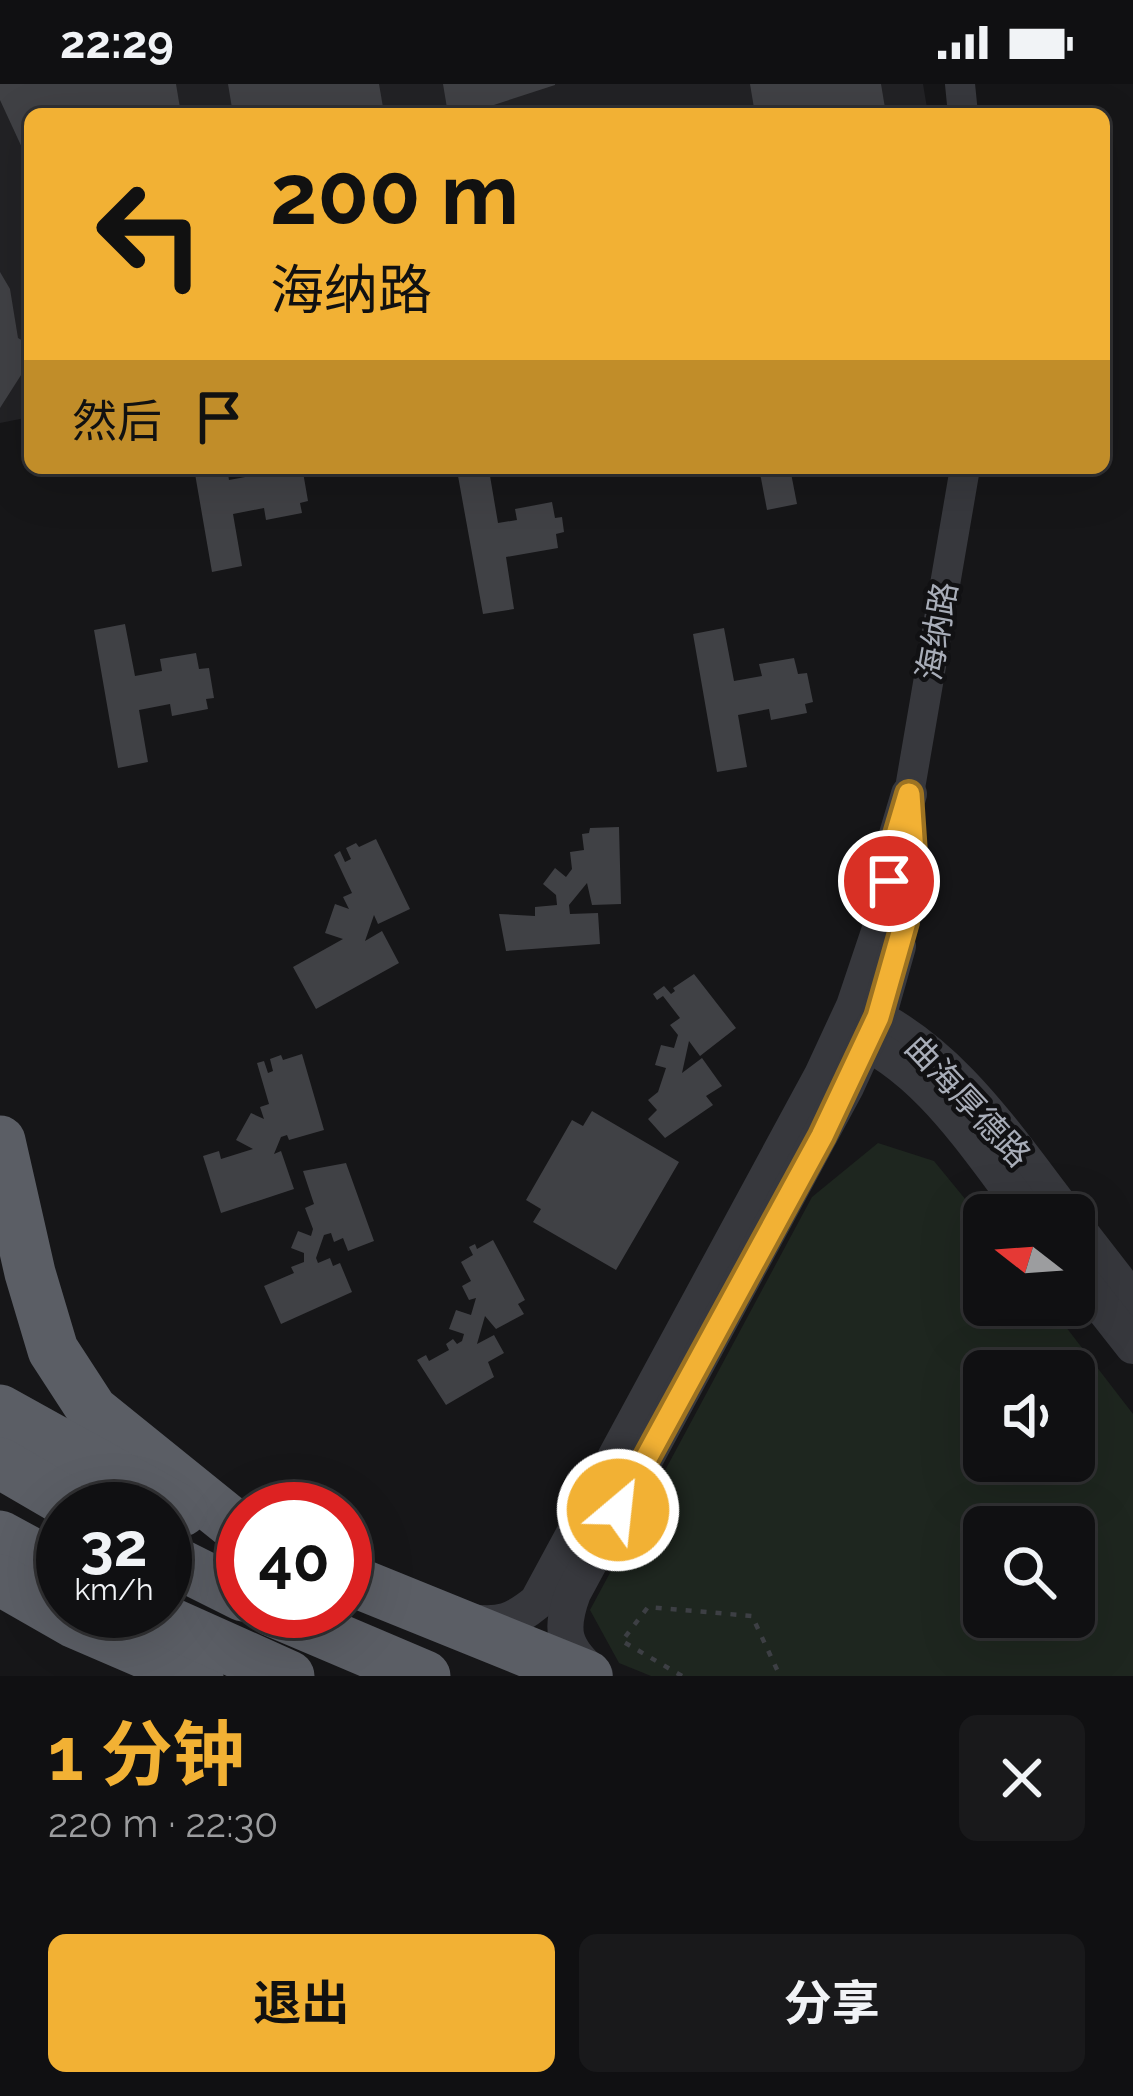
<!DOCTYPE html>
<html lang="zh">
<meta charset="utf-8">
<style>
body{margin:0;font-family:Raleway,"Noto Sans SC",sans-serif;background:#19191b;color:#f1f3f6;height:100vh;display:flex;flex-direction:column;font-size:45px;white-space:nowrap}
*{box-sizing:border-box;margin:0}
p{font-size:39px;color:#9c9d9f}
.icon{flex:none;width:66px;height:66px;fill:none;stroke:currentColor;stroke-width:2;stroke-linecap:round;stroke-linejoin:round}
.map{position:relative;height:1592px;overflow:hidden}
.sheet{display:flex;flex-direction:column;background:#101012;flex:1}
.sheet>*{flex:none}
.guide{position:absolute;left:24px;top:24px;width:1086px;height:366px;border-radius:18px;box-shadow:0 12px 48px #0002,0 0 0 3px #303032;background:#f2b134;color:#111;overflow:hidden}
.needle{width:78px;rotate:287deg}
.fabs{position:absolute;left:963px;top:1110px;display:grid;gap:24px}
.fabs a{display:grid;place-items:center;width:132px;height:132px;border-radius:18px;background:#101012;box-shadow:0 12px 48px #0002,0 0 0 3px #303032;font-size:60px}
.speed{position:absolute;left:36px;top:1398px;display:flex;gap:24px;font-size:60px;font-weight:700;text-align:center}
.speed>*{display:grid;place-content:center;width:156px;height:156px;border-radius:50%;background:#101012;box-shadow:0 12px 48px #0002,0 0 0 3px #303032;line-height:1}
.speed small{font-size:30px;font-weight:400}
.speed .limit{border:18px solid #d22;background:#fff;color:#111}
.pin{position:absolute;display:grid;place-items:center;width:102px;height:102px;color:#fff;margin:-51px;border:6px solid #fff;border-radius:50%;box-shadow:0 3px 12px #0007}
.me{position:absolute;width:132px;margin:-66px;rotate:28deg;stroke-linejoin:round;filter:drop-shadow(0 0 9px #0008)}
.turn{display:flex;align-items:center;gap:42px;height:252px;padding:0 48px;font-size:54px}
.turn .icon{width:156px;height:156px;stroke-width:2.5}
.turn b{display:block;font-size:84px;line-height:102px}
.then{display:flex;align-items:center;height:114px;padding:0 48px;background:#0003;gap:24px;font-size:45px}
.round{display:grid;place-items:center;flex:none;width:126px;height:126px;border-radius:18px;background:#19191b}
.overview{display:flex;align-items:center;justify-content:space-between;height:204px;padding:0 48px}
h1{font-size:72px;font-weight:700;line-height:90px;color:#f2b134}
.action{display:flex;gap:24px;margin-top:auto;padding:24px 48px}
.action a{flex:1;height:138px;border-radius:18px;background:#f2b134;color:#111;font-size:48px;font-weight:700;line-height:138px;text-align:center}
.action a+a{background:#19191b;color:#f1f3f6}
.status{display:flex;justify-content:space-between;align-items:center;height:84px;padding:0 60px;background:#101012;direction:ltr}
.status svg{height:33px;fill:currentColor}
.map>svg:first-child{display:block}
.built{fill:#222225}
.green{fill:#1e261f;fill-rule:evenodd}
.building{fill:#404145}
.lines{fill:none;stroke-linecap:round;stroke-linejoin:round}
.path{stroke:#3d3f44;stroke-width:4.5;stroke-dasharray:6 9;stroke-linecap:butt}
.minor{stroke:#37383d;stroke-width:30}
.tertiary{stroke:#37383d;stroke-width:36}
.trunk{stroke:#5b5e65;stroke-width:51}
.route-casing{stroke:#9d7322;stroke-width:30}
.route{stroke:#f2b134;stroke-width:21}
.labels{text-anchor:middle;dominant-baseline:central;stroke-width:9;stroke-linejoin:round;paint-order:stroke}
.street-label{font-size:33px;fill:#a8adb8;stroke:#111113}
</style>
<div class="status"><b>22:29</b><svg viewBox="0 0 49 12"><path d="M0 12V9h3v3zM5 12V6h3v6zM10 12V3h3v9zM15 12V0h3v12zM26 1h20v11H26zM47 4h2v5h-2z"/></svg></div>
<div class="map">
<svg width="1133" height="1592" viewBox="0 0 1133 1592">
<rect width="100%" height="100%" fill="#161618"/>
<path class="built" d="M0,0h923l5,30h-898v303l-30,6z"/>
<path class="green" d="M878,1059l56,18 50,61v83h65l84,109v262h-482l-32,-13 -29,-53 222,-413zM984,1287h90v90h-90zM984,1443h90v90h-90z"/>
<g class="building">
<path d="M0,0h176l5,30h-151v51l-30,-65z"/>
<path d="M228,0h151l5,29 -151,1z"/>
<path d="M443,0h112v1l-89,29h-18z"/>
<path d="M750,0h131l5,30h-131z"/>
<path d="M0,188l10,17 8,49 12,7v16l-30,47z"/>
<path d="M194,384h33l2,12 27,-5 -1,-7h37l1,5 10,-1 5,29 -8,2 2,10 -36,7 -2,-12 -31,6 9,52 -30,6z"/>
<path d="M759,384h31l7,36 -30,6z"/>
<path d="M489,386l9,53 19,-3 -2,-11 37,-7 3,16 7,-1 2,15 -8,2 2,14 -52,9 8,52 -31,5 -25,-138z"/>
<path d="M125,540l10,52 27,-5 -2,-12 36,-6 3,16 10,-1 5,30 -8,1 2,10 -36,7 -2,-12 -31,6 9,52 -30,6 -24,-138z"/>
<path d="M724,544l10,53 28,-5 -3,-12 35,-6 4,16 9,-1 6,29 -8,2 2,9 -36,7 -2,-11 -31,6 9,52 -30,5 -24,-138z"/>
<path d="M619,743l2,77 -29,1 -5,-22 -18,22 1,9 28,-1 2,31 -94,7 -7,-37 36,2v-9l22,-2 -1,-10 -13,-11 12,-16 11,9 6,-8 -2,-17 14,-2 -2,-16 7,-1 1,-5z"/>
<path d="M376,755l34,70 -32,15 -4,-9 -9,26 17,-10 17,32 -83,46 -23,-42 50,-28 -18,-6 10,-29 14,5 -6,-12 9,-4 -18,-38 6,-4 5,11 6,-3 -5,-11 10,-5 3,4z"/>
<path d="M694,890l42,54 -36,28 -11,-15 -7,32 20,-15 20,28 -16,10 7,9 -48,33 -17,-19 9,-9 -9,-10 10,-8 8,-24 -11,-3 6,-20 13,3 4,-13 -8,-10 10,-7 -17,-22 -6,4 -4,-6 11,-8 7,8 4,-3 -2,-3z"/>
<path d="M302,970l22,76 -35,10 -2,-5 -6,2 -7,17 7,-3 13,38 -73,24 -18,-57 16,-5 2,8 32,-10 -17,-9 15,-27 13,6 -4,-12 9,-3 -12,-41 7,-2 4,12 5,-2 -3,-12 11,-4 2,5z"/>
<path d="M592,1027l87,51 -63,108 -83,-48 8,-13 -15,-9 46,-80 11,6z"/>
<path d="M346,1079l28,78 -26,10 -5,-13 -9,4 -3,-9 -7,2 -8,23 2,5 12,-5 3,8 7,-3 12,29 -71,32 -17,-38 30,-13 -3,-6 13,-5v-9l-13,-5 7,-17 13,5 2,-7 -8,-21 9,-4 -11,-33z"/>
<path d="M493,1156l32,60 -7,4 6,10 -28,15 -11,-13 -8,28 17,-9 10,18 -16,9 6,15 -48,28 -29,-45 9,-5 3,6 20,-11 -3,-6 7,-5 4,5 5,-3 2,-7 -15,-5 7,-19 15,5 5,-17 -7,2 -7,-14 9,-5 -10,-19 12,-7 -4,-8 6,-3 2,5z"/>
</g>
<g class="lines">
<path class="path" d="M682,1592l-60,-35 26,-34 104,9 28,60"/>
<g class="minor">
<path d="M960,0l3,30"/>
<path d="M909,710l56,-326"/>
</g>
<g class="tertiary">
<path d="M859,925c92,40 148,129 208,206"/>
<path d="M848,950c81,34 128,114 181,181"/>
<path d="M1074,1140l59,76"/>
<path d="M1074,1187l59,75"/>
<path d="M471,1538c29,4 43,-1 66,-20l285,-527 32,-69 31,-92 8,-66 16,-54"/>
<path d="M595,1591c-32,-27 -36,-44 -22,-82l273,-506 32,-70 20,-71"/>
</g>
<g class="trunk">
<path d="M0,1057l30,132 23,77 39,60 151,122"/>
<path d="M0,1326l182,101"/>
<path d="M0,1379l79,46"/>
<path d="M0,1452l63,34"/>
<path d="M165,1473l78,39"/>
<path d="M345,1494l242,98"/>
<path d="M0,1496l73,42 125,54"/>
<path d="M144,1527l145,65"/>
<path d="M272,1527l153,65"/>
</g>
</g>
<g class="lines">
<g class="route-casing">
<path id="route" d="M618,1426l204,-374 56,-119 27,-95 8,-68 -4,-60 -16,54 -4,33"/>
</g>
<use href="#route" class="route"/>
</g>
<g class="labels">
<g class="street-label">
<text transform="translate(937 547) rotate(-80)">海纳路</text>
<text transform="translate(968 1017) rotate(47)">曲海厚德路</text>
</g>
</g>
</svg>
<div class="fabs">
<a><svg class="needle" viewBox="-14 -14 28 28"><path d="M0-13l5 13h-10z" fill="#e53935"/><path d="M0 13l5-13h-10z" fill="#9c9d9f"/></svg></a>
<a><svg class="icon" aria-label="sound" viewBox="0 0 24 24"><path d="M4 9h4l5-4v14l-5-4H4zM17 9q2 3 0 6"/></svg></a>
<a><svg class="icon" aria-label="search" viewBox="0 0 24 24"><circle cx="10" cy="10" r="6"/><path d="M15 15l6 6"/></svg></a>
</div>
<div class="speed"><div>32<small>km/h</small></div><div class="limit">40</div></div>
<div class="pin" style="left:889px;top:797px;background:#d93025"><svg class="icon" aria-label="arrive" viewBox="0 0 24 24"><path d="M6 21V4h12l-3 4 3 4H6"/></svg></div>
<svg class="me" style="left:618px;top:1426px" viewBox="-20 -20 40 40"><circle r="17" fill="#f2b134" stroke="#fff" stroke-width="3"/><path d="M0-11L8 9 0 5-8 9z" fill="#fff"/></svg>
<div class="guide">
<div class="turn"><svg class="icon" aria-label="left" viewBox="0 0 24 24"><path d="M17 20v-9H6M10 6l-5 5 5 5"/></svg><div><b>200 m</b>海纳路</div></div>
<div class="then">然后<svg class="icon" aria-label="arrive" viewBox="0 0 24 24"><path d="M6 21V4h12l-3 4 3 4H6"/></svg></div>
</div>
</div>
<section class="sheet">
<div class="overview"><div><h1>1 分钟</h1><p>220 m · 22:30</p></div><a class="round"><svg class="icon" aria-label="close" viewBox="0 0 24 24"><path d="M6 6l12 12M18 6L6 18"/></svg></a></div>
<div class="action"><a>退出</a><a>分享</a></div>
</section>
